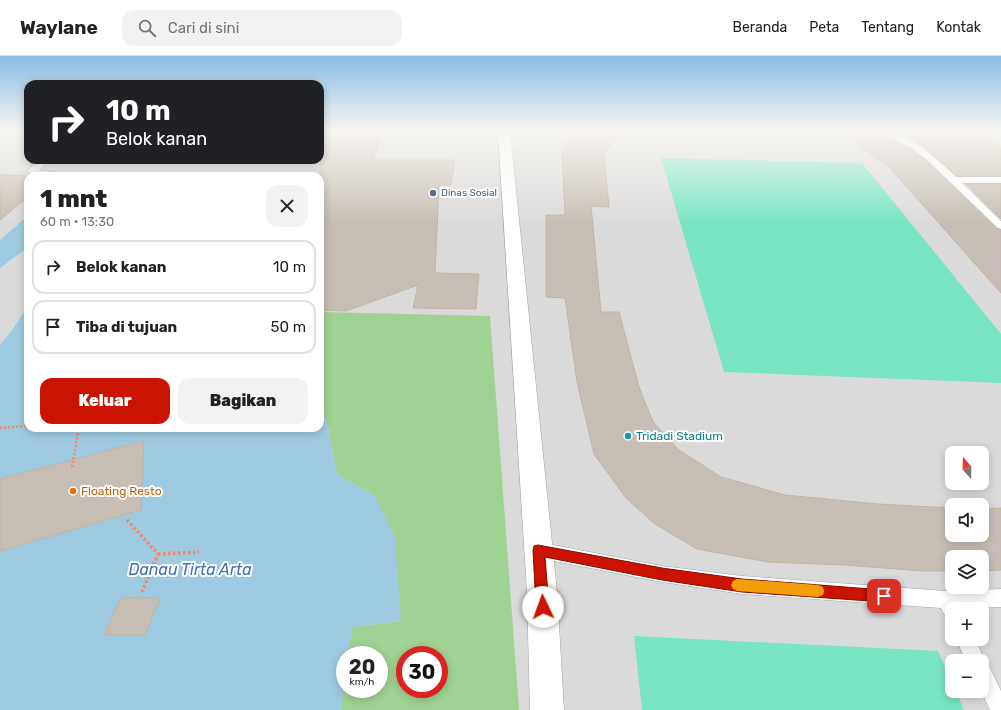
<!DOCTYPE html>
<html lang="id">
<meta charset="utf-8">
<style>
body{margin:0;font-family:Rubik,sans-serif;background:#f2f2f2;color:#222;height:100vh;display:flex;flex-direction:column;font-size:15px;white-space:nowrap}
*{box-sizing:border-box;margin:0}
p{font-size:13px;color:#767676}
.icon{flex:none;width:22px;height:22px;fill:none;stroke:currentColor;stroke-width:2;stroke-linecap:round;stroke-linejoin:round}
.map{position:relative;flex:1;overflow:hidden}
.side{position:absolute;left:24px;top:116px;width:300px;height:260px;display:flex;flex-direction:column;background:#fff;border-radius:12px;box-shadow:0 2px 10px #0003}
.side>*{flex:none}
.guide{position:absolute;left:24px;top:24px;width:300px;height:84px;border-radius:12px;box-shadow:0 2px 10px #0003;background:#202124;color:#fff;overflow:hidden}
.needle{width:26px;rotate:340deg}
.fabs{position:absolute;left:945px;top:390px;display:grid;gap:8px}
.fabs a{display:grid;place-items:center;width:44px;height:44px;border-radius:8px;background:#fff;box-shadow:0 2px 10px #0003;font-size:20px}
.speed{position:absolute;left:336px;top:590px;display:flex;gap:8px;font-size:20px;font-weight:700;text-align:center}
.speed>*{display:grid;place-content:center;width:52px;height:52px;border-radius:50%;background:#fff;box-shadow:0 2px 10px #0003;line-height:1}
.speed small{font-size:10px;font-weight:400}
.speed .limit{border:6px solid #d22;background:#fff;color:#111}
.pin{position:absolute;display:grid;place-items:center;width:34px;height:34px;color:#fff;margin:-17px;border-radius:8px;box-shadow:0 2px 6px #0006}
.me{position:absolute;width:44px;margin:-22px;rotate:357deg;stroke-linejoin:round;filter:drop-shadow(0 0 3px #0008)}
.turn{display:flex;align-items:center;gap:14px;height:84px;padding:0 16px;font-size:18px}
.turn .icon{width:52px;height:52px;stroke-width:2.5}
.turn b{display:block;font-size:28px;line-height:34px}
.round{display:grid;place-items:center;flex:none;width:42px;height:42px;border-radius:12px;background:#f2f2f2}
.headline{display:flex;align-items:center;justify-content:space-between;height:68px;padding:0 16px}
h1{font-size:24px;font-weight:800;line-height:30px}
.primary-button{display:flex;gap:8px;margin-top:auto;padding:8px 16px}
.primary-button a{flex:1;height:46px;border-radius:12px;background:#ca1300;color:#fff;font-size:16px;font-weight:800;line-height:46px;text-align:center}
.primary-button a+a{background:#f2f2f2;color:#222}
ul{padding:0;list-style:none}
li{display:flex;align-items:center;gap:12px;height:54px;margin:0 8px 6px;padding:0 8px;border:2px solid #e0e0e0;border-radius:12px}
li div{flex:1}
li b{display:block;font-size:15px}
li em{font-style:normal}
header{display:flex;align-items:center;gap:24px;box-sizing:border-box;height:56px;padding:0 20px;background:#fff;border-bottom:1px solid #e0e0e0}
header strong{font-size:19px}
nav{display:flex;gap:22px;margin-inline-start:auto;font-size:14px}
.search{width:280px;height:36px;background:#f2f2f2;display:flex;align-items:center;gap:10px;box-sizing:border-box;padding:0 14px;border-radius:12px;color:#767676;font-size:15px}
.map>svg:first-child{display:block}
.residential{fill:#dbdada;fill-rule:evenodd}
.forest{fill:#a0d293;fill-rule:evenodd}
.pitch{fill:#79e5c5}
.water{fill:#9ecbe1}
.building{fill:#c7bfb5;stroke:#c2b3a3}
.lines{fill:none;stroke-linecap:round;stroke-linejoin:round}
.lane-casing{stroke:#a4a4a4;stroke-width:1}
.street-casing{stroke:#a4a4a4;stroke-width:1}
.path-far1{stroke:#ff8263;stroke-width:2.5;stroke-dasharray:2 2;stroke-linecap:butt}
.path{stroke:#ff8263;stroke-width:3.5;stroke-dasharray:2.5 2.5;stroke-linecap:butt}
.lane{fill:#fff;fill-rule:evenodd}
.street{fill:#fff;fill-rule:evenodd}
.route{fill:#ca1300;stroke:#830c00}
.slow{fill:#f59e0b}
.service-dot{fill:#5c6f8a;stroke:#fff;stroke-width:1.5}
.culture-dot{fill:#0f9aa8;stroke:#fff;stroke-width:1.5}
.food-dot{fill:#e8710a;stroke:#fff;stroke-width:1.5}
.labels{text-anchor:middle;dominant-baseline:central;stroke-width:4;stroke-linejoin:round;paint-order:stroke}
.far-service-label{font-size:10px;fill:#4e5e75;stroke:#fff;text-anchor:start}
.culture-label{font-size:12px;fill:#0d838f;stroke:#fff;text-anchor:start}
.food-label{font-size:12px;fill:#c56008;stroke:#fff;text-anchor:start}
.near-water-label{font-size:16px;font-style:italic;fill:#4270b4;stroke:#fff}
</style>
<header>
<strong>Waylane</strong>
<div class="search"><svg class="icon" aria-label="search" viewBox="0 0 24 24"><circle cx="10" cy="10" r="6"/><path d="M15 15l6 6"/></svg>Cari di sini</div>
<nav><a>Beranda</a><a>Peta</a><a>Tentang</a><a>Kontak</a></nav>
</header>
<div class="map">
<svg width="1001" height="654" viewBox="0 0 1001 654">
<rect width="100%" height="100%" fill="#efece2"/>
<path class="residential" d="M0,75h28v29h292v-29h681v579h-1001zM28,120h292v252h-292zM952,397h30v30h-30zM952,449h30v30h-30zM952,501h30v30h-30zM952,553h30v30h-30zM345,599h34v34h-34zM405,599h34v34h-34zM952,605h30v30h-30z"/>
<path class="forest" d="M320,256l170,4 29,394h-178l4,-30v9h34v-34h-31l4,-28 49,-6 -26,-125 -38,-22 -12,-61 -5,-2zM405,599h34v34h-34z"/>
<g class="pitch">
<path d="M661,102l201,5 139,171v49l-277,-11z"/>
<path d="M634,580l304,15 14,32v8h4l8,19h-322z"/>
</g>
<g class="water">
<path d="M23,164h5v27l-28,21v-28z"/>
<path d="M28,249v123h292v-17l5,2 12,61 38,22 20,40 6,85 -49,6 -4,28h-3v25l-4,30h-341v-365l13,-16z"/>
</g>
<g class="building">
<path d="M580,75h41l-17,23 5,53 -18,-1 10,106h18l20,75 14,35 26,28 42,27 64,18 93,9 74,4v27h30v-26l19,-1v62l-19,1v-14h-30v14h-30l-77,-6 -77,-3 -71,-13 -42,-25 -29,-26 -32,-44 -17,-72 -12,-84 -19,-1v-82h19l-3,-63 8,-15z"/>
<path d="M839,75h38l32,17 16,12 72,69 4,1v63l-112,-126z"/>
<path d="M891,75h89l21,17v28h-44l-35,-31 -21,-11z"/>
<path d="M383,78l-10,26h82l-4,25h-12l-4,88 44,1 -3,35 -63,-1 5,-23 -72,26 -26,-1v-175z"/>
<path d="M0,119l28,1v21l-28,23z"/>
<path d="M966,128h35v35z"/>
<path d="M144,385l-3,69 -141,41v-72z"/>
<path d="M121,542h39l-15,37h-41z"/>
</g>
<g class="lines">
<g class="lane-casing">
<g id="lane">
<path d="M878,75c31,0 57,26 78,46h45v6h-39l39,38v8l-3,-1 -72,-69 -16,-12z"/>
<path d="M40,104h9l-10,10 22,3 4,3h-19l-17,-3 -1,-2 1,-2z"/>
<path d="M538,486l124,24 80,10 204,15 55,-2v18l-49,2v12l-6,-3 -5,-10 -199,-14 -80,-12 -124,-24 -6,-2 -2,-6 2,-6z"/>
<path d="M956,583h19l10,22 -1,3 5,2 12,25v19h-11l-9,-19h1v-30h-16z"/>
</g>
</g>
<g class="street-casing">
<path id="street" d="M498,75h12l47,461 7,118h-34l-3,-118z"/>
</g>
<g class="path-far1">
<path d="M0,372l28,-2"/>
<path d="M72,411l7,-39"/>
</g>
<g class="path">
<path d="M127,464l31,34 -16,38"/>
<path d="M158,498l41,-2"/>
</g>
<use href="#lane" class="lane"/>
<use href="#street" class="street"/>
</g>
<linearGradient id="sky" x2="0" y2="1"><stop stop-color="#8abde5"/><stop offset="0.45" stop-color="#f8f6f2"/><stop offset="1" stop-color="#f8f6f2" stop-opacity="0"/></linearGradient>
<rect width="1001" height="167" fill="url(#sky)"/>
<path class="route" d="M538,489l124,23 80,11 142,11 4,1 2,5 -2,4 -4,2 -142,-10 -80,-12 -117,-23 4,50 -2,4 -4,2 -5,-2 -2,-4 -3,-57 1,-4z"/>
<path class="slow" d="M737,523l81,6 5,2 1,4 -1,4 -5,2 -81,-6 -4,-2 -2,-4 2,-4z"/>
<circle class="service-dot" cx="433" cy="137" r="4"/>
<circle class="culture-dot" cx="628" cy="380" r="4"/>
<circle class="food-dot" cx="73" cy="435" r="4"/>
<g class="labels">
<g class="far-service-label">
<text x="441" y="137">Dinas Sosial</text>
</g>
<g class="culture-label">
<text x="636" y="380">Tridadi Stadium</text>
</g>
<g class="food-label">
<text x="81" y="435">Floating Resto</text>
</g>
<g class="near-water-label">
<text x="190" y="513">Danau Tirta Arta</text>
</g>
</g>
</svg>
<div class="fabs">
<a><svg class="needle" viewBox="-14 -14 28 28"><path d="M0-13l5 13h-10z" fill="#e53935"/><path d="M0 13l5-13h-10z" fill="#767676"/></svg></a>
<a><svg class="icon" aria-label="sound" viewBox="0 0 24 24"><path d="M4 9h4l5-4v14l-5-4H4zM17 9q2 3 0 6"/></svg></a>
<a><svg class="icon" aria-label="layers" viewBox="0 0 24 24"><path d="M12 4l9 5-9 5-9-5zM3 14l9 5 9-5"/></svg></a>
<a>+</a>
<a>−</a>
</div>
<div class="speed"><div>20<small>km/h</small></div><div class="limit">30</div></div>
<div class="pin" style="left:884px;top:540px;background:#d93025"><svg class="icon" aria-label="arrive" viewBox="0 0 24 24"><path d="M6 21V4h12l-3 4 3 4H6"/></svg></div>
<svg class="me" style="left:543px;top:551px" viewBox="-20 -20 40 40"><circle r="19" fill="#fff"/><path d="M0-13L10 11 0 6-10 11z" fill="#ca1300"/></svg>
<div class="guide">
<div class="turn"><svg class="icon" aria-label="right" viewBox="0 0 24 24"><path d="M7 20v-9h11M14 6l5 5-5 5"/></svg><div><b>10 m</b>Belok kanan</div></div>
</div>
<section class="side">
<div class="headline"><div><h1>1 mnt</h1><p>60 m · 13:30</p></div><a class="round"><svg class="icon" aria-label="close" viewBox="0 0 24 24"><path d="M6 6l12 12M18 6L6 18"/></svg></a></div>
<ul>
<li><svg class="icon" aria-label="right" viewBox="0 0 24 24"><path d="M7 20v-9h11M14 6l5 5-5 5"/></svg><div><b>Belok kanan</b></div><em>10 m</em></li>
<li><svg class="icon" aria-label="arrive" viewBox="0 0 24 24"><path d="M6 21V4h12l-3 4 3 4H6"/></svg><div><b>Tiba di tujuan</b></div><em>50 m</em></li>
</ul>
<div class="primary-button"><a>Keluar</a><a>Bagikan</a></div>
</section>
</div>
